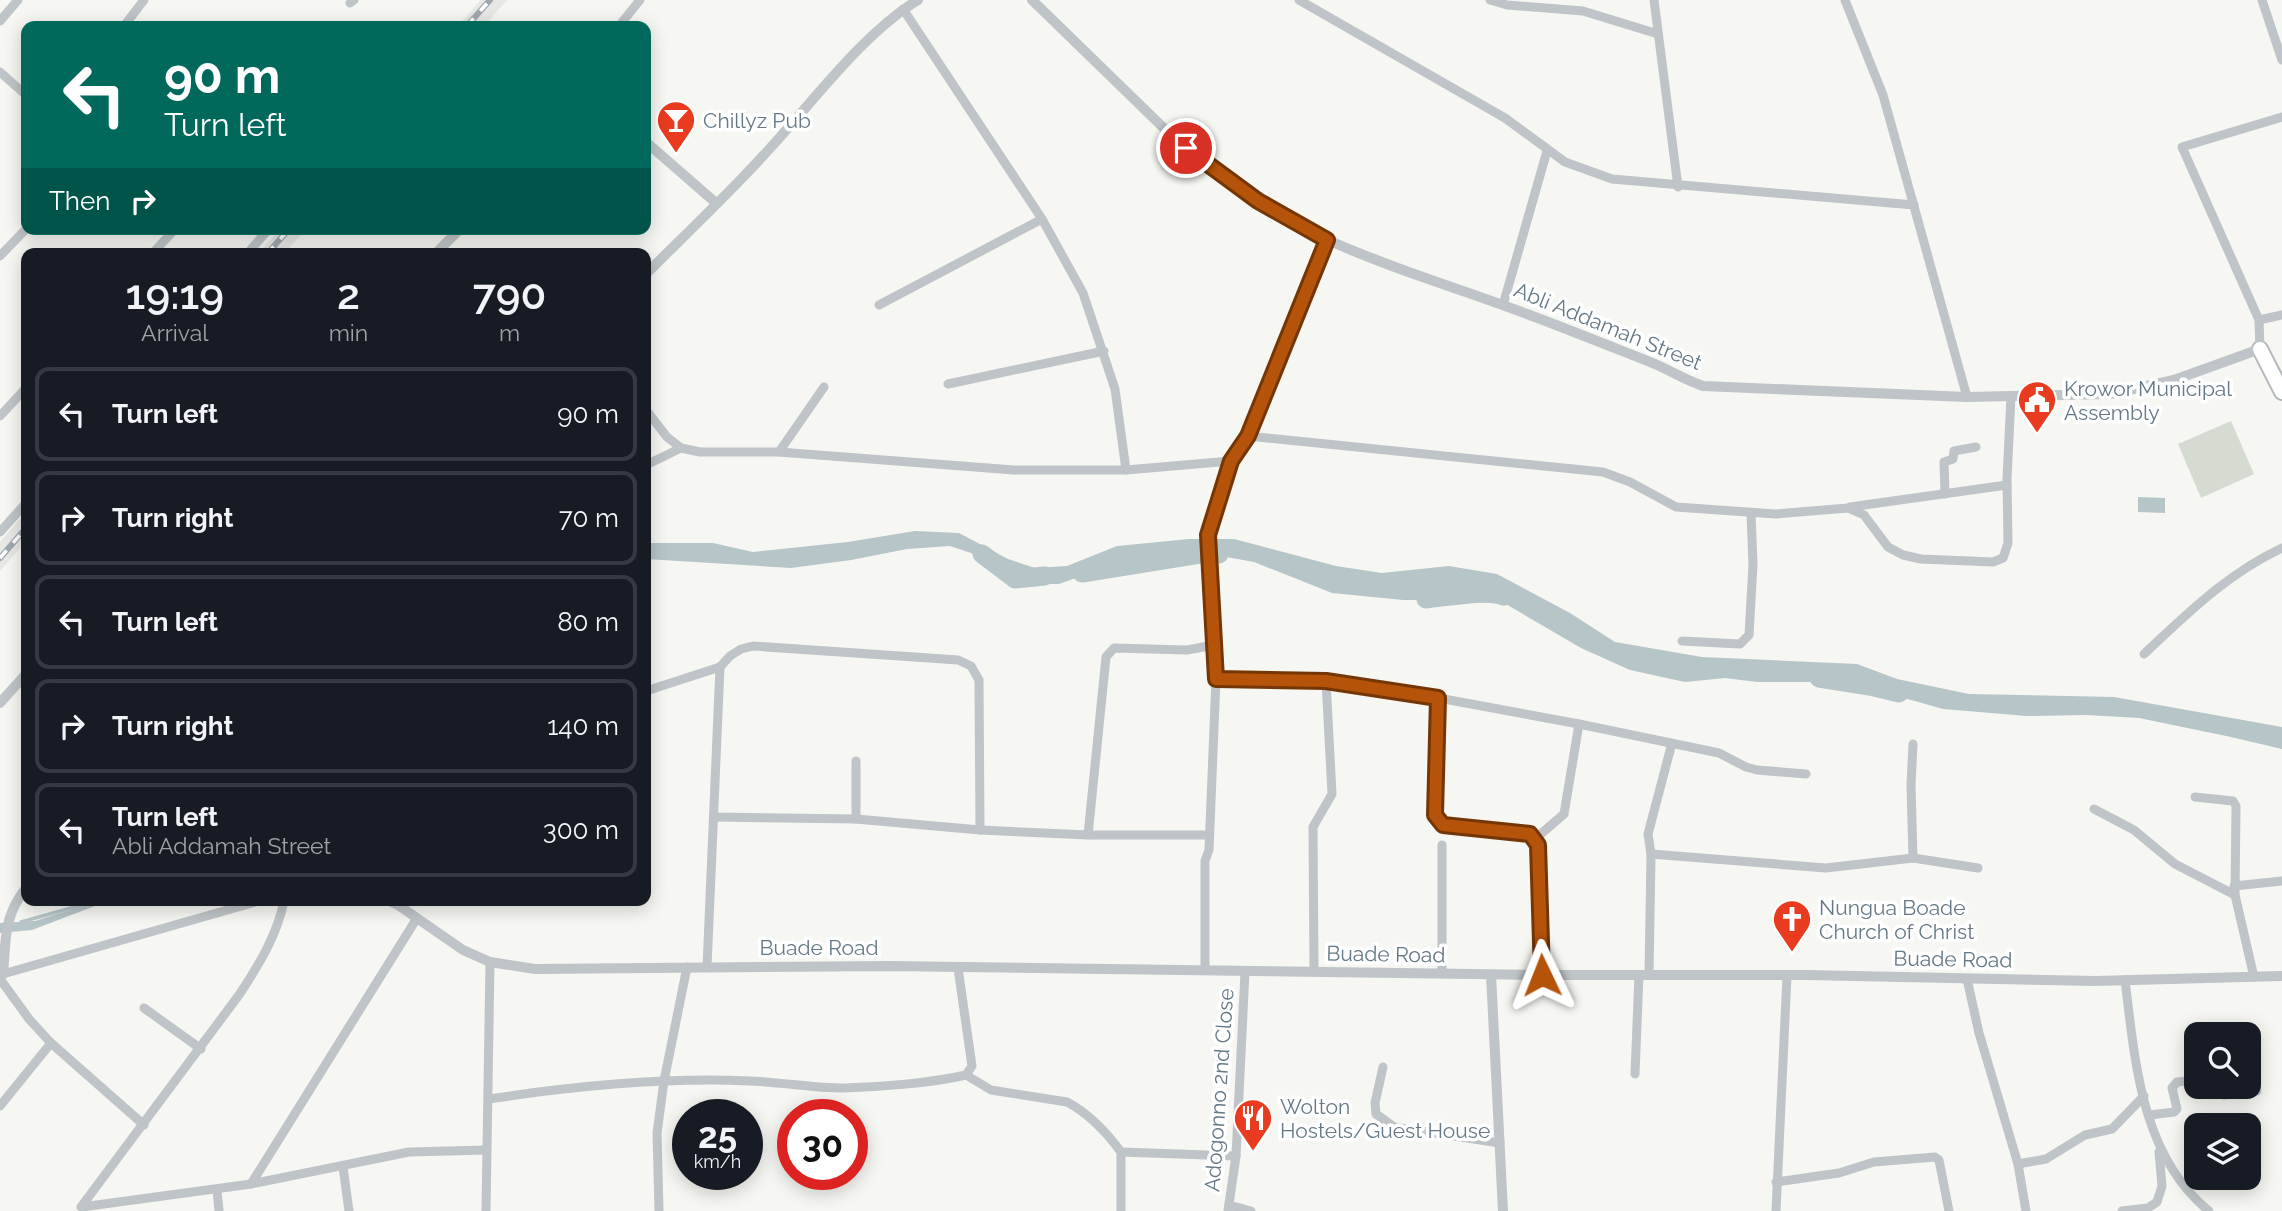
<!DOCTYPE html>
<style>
body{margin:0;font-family:Raleway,sans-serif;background:#20242c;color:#f1f3f6;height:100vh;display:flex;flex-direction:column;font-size:26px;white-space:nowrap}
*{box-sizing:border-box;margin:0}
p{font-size:23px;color:#9ea1a6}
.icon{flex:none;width:38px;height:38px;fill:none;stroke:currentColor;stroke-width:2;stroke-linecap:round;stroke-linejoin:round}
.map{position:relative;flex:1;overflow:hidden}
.sheet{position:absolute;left:21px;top:248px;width:630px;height:658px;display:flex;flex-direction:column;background:#171b24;border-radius:14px;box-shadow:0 4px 18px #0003}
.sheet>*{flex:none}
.banner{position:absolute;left:21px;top:21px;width:630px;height:214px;border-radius:14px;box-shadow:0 4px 18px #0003;background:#00695c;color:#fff;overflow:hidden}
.tools{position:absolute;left:2184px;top:1022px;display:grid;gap:14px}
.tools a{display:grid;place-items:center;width:77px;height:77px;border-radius:14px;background:#171b24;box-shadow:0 4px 18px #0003;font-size:35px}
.speed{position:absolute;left:672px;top:1099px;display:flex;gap:14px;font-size:35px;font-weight:700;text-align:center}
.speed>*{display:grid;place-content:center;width:91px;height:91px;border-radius:50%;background:#171b24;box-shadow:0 4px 18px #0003;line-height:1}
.speed small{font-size:18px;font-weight:400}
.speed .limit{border:10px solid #d22;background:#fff;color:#111}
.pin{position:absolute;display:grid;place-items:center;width:60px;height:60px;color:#fff;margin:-30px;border:4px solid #fff;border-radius:50%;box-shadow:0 2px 7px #0007}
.me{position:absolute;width:77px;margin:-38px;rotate:358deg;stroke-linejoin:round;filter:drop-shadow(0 0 5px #0008)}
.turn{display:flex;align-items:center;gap:24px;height:147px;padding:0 28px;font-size:32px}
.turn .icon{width:91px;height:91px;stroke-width:2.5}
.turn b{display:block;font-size:49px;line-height:60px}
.then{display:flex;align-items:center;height:66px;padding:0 28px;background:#0003;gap:14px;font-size:26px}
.eta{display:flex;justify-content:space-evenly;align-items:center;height:119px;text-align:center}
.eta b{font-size:42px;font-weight:600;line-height:49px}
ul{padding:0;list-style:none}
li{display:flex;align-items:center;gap:21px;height:94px;margin:0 14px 10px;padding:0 14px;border:4px solid #363941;border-radius:14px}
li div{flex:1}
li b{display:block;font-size:26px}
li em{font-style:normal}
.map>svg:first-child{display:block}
.built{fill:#e7e7e6}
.green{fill:#d6dbd1}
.water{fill:#b6c5c8}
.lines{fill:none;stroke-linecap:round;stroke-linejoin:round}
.stream{stroke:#b6c5c8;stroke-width:3.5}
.river{stroke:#b6c5c8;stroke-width:19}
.primary-casing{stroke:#b2b8bb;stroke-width:18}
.minor{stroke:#bec4c7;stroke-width:9}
.tertiary{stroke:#bec4c7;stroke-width:10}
.primary{stroke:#fff;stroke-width:14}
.rail-casing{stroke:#9fa8ad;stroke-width:6}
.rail{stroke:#fff;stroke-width:3.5;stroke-dasharray:10;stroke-linecap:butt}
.route-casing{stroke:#753606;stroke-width:18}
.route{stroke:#b45309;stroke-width:12}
.labels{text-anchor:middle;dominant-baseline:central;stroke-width:7;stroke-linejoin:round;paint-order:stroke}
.poi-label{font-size:21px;fill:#647985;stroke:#fff;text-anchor:start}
.street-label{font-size:21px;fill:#647985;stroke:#fff}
</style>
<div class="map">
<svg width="2282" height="1211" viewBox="0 0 2282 1211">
<rect width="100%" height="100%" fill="#f6f6f2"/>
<g class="built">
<path d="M481,0h26l-23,26h-26z"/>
<path d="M280,229h26l-22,25h-26z"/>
<path d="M26,512v29l-26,30v-29z"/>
</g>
<path class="green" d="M2231,421l23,53 -53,24 -23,-54z"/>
<g class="water">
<path d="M2138,497l27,1v15l-27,-1z"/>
<path d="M915,531l44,2 49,26 27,9 32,-2 50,-20 72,-7h45l102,27 46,7 67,-7 48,8 73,39 45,29 87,15 155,7 40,15 72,15 145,3 168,30v22l-51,-12 -92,-19 -53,-3 -59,1 -84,-7 -46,-13 -41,-17 -21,3h-78l-32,-4 -40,4 -55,-12 -49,-22 -82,-48 -31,-9 -30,9h-35l-71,-7 -78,-31 -28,-5 -43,-3 -48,3 -76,27h-28l-54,-29 -27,-9 -43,3 -56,11 -60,8 -145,-9v-16h67l40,9 95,-10z"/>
<path d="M99,901h9l-76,29 -32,3v-10l35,-2z"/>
</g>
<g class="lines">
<path class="stream" d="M21,922l75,-21"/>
<g class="river">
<path d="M982,554l33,25 30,-3"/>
<path d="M1082,573l118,-19h19"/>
<path d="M1426,599c21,-2 59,-10 78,-3"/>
<path d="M1819,678l51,8 29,7"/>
</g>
<g class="primary-casing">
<path id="primary" d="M2260,349l22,43"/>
</g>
<g class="minor">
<path d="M1299,0l206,118 60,44 47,17 302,26"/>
<path d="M1490,0l17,5 76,6 75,23"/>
<path d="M1654,0l24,187"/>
<path d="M1845,0l38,95 84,302"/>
<path d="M2262,0l20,60"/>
<path d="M350,3l4,-3"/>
<path d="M903,9l139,210 41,74 32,96 11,81"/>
<path d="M0,21l18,-21"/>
<path d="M124,26l20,-26"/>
<path d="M619,26l21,-26"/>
<path d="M0,72l26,23"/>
<path d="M152,254l23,-25"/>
<path d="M247,254l20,-23"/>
<path d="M0,256l26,-27"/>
<path d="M879,305l163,-86"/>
<path d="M1503,305l44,-154"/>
<path d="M2259,320l23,-5"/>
<path d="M2260,349l-1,-29 -77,-173 100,-30"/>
<path d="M948,384l156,-33"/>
<path d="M646,410l21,27 14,11 19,4h79l235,18h112l105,-9"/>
<path d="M0,416l26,-28"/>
<path d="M1248,436l355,36 27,10 46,25 100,7 72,-6 16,7 24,32 15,8 18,4 72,3 10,-4 5,-15 -1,-64 4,-83"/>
<path d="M779,452l45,-65"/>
<path d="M646,465l35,-17"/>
<path d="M1945,494l-1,-32 9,-3 1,-8 22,-4"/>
<path d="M1850,507l157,-22"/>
<path d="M0,532l26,-29"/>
<path d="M1682,641l58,3 9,-9 4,-70 -2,-52"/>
<path d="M2144,654c43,-40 84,-81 138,-106"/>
<path d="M1216,679l110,2 80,11 173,32 140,29 27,14 11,3 49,4"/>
<path d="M646,691l74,-24 10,-11 11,-7 12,-3 205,14 13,6 8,14 1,150"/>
<path d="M1438,697l-3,118 8,10 87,9 8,11 4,130"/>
<path d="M1913,744l-2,41 2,73"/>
<path d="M856,761v58"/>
<path d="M2195,797l38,4 3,5 -1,89 19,82"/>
<path d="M2094,809l40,21 41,34 60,31"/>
<path d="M715,817l141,2 124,11 108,5h121"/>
<path d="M1088,835l18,-178 8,-9 73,2 27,-5"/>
<path d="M1535,839l29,-25 15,-90"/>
<path d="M1442,845v129"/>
<path d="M1651,854l175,14 87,-10 65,10"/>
<path d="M2234,886l48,-5"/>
<path d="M707,967l13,-300"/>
<path d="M958,968l14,98 -6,9"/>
<path d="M1205,970v-109l4,-11 7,-171 -8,-144 23,-74 17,-25 79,-196"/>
<path d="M1314,972l-1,-145 19,-33 -6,-113"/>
<path d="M3,974l256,-73"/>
<path d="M1649,975l2,-121 -3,-20 24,-91"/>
<path d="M0,979l29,40 22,24 93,82"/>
<path d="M1967,979l12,54 39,131 8,47"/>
<path d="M2125,980c10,81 16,176 84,231"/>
<path d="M144,1008l57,41"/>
<path d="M1383,1067l-8,36 1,11 18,13 106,16"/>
<path d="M1635,1074l4,-99"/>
<path d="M2209,1087l15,8 33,-4"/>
<path d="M489,1099c86,-13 173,-22 260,-18 32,1 64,7 95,7 36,-1 88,-5 122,-13l25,15 76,12c21,11 40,31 54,50v59"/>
<path d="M0,1106l51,-63"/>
<path d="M2150,1115l24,-3 3,-3 -5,-21 5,-6 19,-2"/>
<path d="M1121,1152l115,4"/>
<path d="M2018,1164l28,-5 39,-24 27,-6 32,-33"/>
<path d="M343,1167l6,44"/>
<path d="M1776,1182l63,-9 35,-11 61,-5 4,3 10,51"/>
<path d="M251,1184l166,-266"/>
<path d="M217,1190l2,21"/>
<path d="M1229,1205l22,6"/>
<path d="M81,1207l158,-212c19,-29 38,-59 45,-94"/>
<path d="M82,1207l169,-23 158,-32 77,-2"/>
<path d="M486,1211l4,-249"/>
<path d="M659,1211l-2,-78 7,-52 23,-114"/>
<path d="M1228,1211l8,-55 9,-184"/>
<path d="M1776,1211l11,-235"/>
<path d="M2122,1211l26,-3 9,-6 5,-16 -3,-34"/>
</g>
<g class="tertiary">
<path d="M1032,0l142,138c45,40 98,76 154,102 64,29 133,49 199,74 43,16 85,33 128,50 16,7 31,16 48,22l264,11 143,-3 64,-14 86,-31"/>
<path d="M646,142l70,61"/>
<path d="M435,254l25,-25"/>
<path d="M646,274c48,-48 98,-95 142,-146 37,-42 82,-99 130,-128"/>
<path d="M0,703l26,-29"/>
<path d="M389,901l9,4 65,45 27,12 45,7 354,-3 653,9h264l289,6 187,-5"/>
<path d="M1491,975l12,236"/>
<path d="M0,976l3,-2c3,-34 0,-57 23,-86"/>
</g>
<use href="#primary" class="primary"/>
<g class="rail-casing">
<g id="rail">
<path d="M467,26l23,-26"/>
<path d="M267,254l22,-25"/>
<path d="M0,558l26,-30"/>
</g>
</g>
<use href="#rail" class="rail"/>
</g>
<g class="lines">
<g class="route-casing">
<path id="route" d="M1186,148l72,53 69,39 -79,196 -17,25 -23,74 8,144 110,2 112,17 -3,117 8,10 87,9 8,11 4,130"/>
</g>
<use href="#route" class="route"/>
</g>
<defs>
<g id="bar-pin" transform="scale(2.0125)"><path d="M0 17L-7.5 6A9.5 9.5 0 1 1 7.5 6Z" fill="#e93b1f" stroke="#fff"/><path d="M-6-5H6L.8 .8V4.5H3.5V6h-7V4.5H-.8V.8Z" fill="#fff"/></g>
<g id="civic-pin" transform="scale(2.0125)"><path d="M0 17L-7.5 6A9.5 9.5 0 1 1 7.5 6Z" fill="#e93b1f" stroke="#fff"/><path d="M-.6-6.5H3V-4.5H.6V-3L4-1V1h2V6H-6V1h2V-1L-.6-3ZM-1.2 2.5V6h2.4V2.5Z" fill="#fff"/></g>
<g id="church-pin" transform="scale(2.0125)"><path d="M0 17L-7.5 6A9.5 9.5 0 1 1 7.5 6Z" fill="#e93b1f" stroke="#fff"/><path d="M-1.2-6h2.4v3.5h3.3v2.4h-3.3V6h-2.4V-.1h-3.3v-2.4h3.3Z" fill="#fff"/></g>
<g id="restaurant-pin" transform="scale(2.0125)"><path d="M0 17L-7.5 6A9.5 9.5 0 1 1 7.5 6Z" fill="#e93b1f" stroke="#fff"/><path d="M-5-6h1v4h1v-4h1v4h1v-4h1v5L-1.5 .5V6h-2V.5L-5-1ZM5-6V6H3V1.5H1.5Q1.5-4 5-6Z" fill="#fff"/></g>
</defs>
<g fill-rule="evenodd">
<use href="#bar-pin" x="676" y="120"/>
<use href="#civic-pin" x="2037" y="400"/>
<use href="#church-pin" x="1792" y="919"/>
<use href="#restaurant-pin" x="1253" y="1118"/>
</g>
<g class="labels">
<g class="poi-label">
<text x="703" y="120">Chillyz Pub</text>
<text x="2064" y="388">Krowor Municipal<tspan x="2064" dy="24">Assembly</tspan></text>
<text x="1819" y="907">Nungua Boade<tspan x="1819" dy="24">Church of Christ</tspan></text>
<text x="1280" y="1106">Wolton<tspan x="1280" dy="24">Hostels/Guest House</tspan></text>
</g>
<g class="street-label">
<text transform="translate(1608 326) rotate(22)">Abli Addamah Street</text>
<text x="819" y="947">Buade Road</text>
<text transform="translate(1386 954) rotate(1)">Buade Road</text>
<text transform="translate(1953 959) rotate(1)">Buade Road</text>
<text transform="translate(1219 1090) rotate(-86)">Adogonno 2nd Close</text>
</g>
</g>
</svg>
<div class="tools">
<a><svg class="icon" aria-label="search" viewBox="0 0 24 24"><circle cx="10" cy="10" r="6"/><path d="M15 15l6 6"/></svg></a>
<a><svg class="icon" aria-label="layers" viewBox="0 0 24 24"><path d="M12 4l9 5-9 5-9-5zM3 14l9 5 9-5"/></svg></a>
</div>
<div class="speed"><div>25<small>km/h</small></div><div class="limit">30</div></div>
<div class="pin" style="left:1186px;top:148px;background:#d93025"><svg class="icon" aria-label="arrive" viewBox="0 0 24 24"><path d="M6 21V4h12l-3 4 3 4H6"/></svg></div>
<svg class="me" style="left:1542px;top:975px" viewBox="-20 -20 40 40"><path d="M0-17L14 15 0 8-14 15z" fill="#b45309" stroke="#fff" stroke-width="4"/></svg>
<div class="banner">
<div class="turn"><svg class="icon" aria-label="left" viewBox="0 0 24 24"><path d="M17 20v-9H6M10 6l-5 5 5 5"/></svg><div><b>90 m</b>Turn left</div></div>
<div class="then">Then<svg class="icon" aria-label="right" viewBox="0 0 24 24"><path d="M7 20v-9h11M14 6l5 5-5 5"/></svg></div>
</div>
<section class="sheet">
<div class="eta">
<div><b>19:19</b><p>Arrival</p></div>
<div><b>2</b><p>min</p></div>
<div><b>790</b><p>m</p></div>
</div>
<ul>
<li><svg class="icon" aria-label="left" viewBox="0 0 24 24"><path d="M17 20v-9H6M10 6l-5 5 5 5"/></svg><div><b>Turn left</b></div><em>90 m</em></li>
<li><svg class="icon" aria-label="right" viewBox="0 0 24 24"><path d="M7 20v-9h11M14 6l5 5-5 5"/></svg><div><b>Turn right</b></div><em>70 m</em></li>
<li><svg class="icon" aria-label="left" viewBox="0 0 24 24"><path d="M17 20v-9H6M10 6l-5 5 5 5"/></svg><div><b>Turn left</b></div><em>80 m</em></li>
<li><svg class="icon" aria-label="right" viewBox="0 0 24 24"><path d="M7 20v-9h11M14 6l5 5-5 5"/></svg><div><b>Turn right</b></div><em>140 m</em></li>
<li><svg class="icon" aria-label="left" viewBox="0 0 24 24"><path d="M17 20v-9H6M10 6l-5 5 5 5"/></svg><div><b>Turn left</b><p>Abli Addamah Street</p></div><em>300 m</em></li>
</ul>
</section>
</div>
